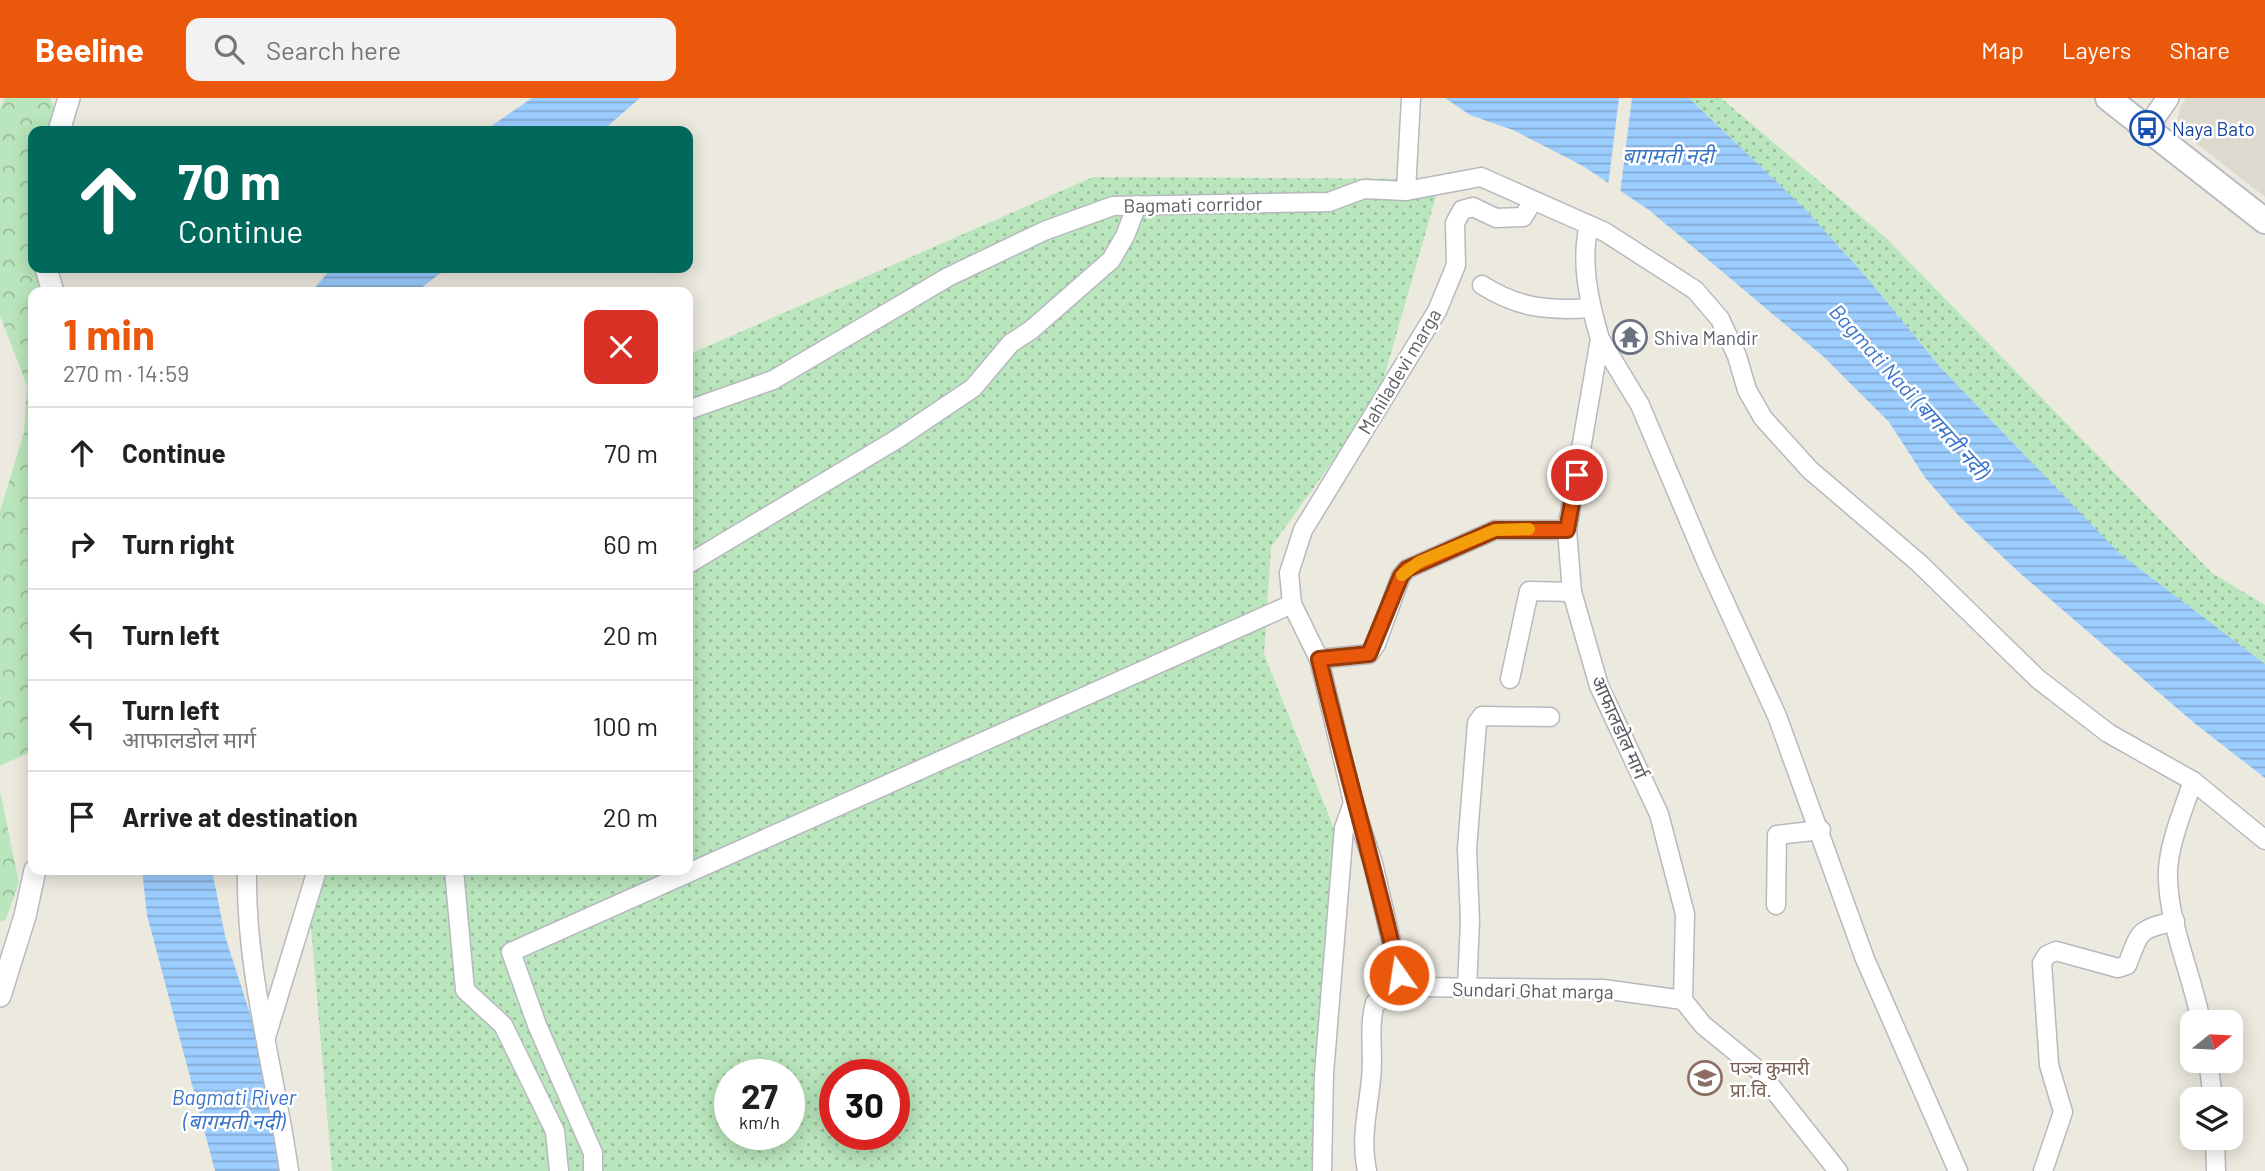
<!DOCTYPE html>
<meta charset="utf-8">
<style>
body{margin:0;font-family:Barlow,"Noto Sans Devanagari",sans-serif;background:#f2f2f2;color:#202124;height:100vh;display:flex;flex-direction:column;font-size:26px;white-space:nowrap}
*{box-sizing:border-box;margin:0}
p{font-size:23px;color:#757577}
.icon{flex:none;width:38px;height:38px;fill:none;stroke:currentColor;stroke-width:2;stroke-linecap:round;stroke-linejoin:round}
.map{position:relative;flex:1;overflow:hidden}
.sheet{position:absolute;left:28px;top:189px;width:665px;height:588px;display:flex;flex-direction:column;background:#fff;border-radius:14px;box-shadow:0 4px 18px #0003}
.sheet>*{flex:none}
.guide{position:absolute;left:28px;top:28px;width:665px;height:147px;border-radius:14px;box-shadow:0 4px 18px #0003;background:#00695c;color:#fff;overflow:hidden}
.needle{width:46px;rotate:72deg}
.buttons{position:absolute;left:2180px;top:912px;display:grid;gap:14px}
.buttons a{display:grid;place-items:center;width:63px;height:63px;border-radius:14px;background:#fff;box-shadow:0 4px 18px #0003;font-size:35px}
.speed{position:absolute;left:714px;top:961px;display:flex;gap:14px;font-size:35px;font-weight:700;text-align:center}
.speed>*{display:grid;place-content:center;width:91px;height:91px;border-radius:50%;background:#fff;box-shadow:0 4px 18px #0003;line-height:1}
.speed small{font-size:18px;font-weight:400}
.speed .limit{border:10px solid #d22;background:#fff;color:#111}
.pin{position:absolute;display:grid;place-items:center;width:60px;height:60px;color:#fff;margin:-30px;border:4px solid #fff;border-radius:50%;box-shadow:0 2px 7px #0007}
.me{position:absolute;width:77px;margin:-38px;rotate:347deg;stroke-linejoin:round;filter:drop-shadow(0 0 5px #0008)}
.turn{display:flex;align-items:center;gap:24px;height:147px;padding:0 35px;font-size:32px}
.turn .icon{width:91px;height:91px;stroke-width:2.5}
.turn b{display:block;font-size:49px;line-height:60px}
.round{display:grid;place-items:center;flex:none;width:74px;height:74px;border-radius:14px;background:#f2f2f2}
.summary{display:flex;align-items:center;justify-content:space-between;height:119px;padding:0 35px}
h1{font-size:42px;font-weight:700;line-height:52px;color:#ea580c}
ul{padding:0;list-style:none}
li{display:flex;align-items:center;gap:21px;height:91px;padding:0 35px;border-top:2px solid #e0e0e0}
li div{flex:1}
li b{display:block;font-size:26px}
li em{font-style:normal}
header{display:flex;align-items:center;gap:42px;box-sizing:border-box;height:98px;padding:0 35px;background:#ea580c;color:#fff}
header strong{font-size:33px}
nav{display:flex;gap:38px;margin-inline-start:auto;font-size:24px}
.search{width:490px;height:63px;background:#f2f2f2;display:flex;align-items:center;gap:18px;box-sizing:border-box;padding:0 24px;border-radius:14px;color:#757577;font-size:26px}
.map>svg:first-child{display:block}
.education{fill:#dcd9ce}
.grass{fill:url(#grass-dots);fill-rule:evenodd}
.forest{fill:url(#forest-crowns)}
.water{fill:url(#water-rules)}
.pier{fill:#eceadf}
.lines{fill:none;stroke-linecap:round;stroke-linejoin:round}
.minor-casing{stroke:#b7b9bf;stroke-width:21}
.tertiary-casing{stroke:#b7b9bf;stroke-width:24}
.secondary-casing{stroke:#b8bbc2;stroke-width:28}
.minor{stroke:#fff;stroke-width:18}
.tertiary{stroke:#fff;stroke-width:21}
.secondary{stroke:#fff;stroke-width:24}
.route-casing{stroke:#983908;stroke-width:18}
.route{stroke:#ea580c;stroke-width:12}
.slow{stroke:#f59e0b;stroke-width:12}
.labels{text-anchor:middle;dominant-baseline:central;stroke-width:5;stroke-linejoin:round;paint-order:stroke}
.transit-label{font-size:19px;fill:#164399;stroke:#fff;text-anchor:start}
.street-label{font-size:19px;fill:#585b61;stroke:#fff}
.worship-label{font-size:19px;fill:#5b616d;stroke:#fff;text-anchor:start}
.education-label{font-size:19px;fill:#785e54;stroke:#fff;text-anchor:start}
.water-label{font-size:21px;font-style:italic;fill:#3a75c7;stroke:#fff}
</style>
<header>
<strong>Beeline</strong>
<div class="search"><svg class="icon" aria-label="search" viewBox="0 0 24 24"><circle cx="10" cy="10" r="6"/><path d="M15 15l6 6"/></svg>Search here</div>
<nav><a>Map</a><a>Layers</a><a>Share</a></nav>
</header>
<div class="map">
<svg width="2265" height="1073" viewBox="0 0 2265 1073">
<defs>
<pattern id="grass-dots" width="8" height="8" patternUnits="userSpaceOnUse" patternTransform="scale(1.75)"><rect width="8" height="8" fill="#b9e6bc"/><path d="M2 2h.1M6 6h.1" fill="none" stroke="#99bd9c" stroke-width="1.8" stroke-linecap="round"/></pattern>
<pattern id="forest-crowns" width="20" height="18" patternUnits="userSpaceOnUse" patternTransform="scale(1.75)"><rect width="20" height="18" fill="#b9e6bc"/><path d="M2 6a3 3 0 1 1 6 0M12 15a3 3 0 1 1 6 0" fill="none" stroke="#99bd9c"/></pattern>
<pattern id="water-rules" width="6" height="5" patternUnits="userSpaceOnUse" patternTransform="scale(1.75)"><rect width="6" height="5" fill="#9ccdff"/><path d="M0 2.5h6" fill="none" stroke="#82a9d2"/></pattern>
</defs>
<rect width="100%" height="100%" fill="#eceadf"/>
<path class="education" d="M2186,0h79v99l-81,-63 -7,-11 3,-16z"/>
<g class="grass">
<path d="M1689,0h32l165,140 326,335 53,32v59l-146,-111 -179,-186 -72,-88 -62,-69z"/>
<path d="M1093,79l348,2 -63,219 -107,149 -7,107 73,182 -22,335h-983l-26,-301h382v-515zM730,976h59v60h-59zM835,976h59v60h-59z"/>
</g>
<g class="forest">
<path d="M5,0h45l7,16 -4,17h-20v137h3l9,24h-12v447l-5,14 -28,13v-255l24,-78 3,-48 -27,-69v-208z"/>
<path d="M0,693l19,92 -13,36 -6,3z"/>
</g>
<g class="water">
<path d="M532,0h108l-38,33h-118z"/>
<path d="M1445,0h244l117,112 62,69 72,88 179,186 146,111v114l-72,-56 -171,-147 -62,-58 -34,-38 -37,-57 -64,-64 -176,-148 -66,-44 -70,-36 -43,-15z"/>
<path d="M332,170h115l-31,24h-105z"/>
<path d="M142,772h70l13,66 34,106 22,129h-66l-68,-256z"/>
</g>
<path class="pier" d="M1619,0h13l-12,96 -12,-8z"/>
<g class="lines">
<g class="minor-casing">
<g id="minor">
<path d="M1406,93l5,-93"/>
<path d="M1589,127c-9,37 0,77 11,114l-33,191 5,62 27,94 60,128 26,100 -2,86 20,25 55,45 80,101"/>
<path d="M1482,187c36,23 66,26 109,23"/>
<path d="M1600,241l40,66 66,156 71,155 88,243 93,212"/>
<path d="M688,312l85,-30 175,-103 96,-46 69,-25 216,-4 35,-13 42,2 75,-14 124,55 90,58 25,29 17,37 10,34 16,28 47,52 109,93 119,116 70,54 85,48 72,59"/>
<path d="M688,466l209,-125 76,-51 38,-45 20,-13 80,-70 14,-24 12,-31"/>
<path d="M1319,561l50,-5 7,-10 25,-68 6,-7 88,-39h72"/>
<path d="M1510,581l19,-88 43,1"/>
<path d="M2193,683c-9,27 -23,59 -25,88 -2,51 24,104 33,153"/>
<path d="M1353,705l20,60 26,112 11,12 193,2 80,11"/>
<path d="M247,772c-2,102 28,200 42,301"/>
<path d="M454,772l11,120 38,35 52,106 4,40"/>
<path d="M1776,807l1,-70 44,-5"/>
<path d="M1467,890l3,-67 -3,-72 10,-126 5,-7 68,1"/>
<path d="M266,939l51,-167"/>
<path d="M2208,962l5,39"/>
<path d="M2215,1040l1,33"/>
<path d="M593,1073v-18l-56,-128 -26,-73 781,-348"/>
<path d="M1322,1073l2,-97 20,-246 9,-25 -3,-14 -31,-130 -27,-55 -3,-31 14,-43 134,-219 19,-46 -1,-42 7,-13 11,-3 23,11 27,-1 10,-16"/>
<path d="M1367,1073c-7,-31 1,-61 4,-92 3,-26 -3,-51 4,-76l35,-16"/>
<path d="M2043,1073l20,-59 -14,-47 -7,-102 5,-8 9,-4 62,17 9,-3c14,-35 10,-35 48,-44"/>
</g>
</g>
<g class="tertiary-casing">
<g id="tertiary">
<path d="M2147,30l21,-30"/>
<path d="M59,33l10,-33"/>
<path d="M46,170l7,24"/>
<path d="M0,898l25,-80 10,-46"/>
</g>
</g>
<g class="secondary-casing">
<path id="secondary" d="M2108,0l157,123"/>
</g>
<use href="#minor" class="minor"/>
<use href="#tertiary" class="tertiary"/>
<use href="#secondary" class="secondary"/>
</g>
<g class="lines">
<g class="route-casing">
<path id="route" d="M1399,877c-24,-106 -55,-210 -80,-316l50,-5 32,-78 6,-7 88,-39h72l10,-55"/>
</g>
<use href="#route" class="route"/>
<path class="slow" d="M1402,477l17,-13 76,-32 34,-1"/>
</g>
<defs>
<g id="bus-ring" transform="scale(1.75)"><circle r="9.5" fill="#fff" stroke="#1a4fb4" stroke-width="1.5"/><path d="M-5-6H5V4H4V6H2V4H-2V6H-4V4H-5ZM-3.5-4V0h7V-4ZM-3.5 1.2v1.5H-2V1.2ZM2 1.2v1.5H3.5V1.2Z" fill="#1a4fb4"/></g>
<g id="temple-ring" transform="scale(1.75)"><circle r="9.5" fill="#fff" stroke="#6b7280" stroke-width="1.5"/><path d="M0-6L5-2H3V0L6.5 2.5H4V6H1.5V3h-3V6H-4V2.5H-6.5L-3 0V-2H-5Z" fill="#6b7280"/></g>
<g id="school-ring" transform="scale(1.75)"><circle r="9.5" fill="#fff" stroke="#8d6e63" stroke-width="1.5"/><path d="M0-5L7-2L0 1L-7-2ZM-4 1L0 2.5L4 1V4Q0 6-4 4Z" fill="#8d6e63"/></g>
</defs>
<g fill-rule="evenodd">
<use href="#bus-ring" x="2147" y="30"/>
<use href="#temple-ring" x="1630" y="239"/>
<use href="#school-ring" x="1705" y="980"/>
</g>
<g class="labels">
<g class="transit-label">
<text x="2172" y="30">Naya Bato</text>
</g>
<g class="street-label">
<text transform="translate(1193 106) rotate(-1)">Bagmati corridor</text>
<text transform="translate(1399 273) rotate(-59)">Mahiladevi marga</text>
<text transform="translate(1620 629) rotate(66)">आफालडोल मार्ग</text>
<text transform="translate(1533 892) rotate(1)">Sundari Ghat marga</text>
</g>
<g class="worship-label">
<text x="1654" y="239">Shiva Mandir</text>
</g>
<g class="education-label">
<text x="1730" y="969">पञ्च कुमारी<tspan x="1730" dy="22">प्रा.वि.</tspan></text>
</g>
<g class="water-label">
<text x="1668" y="56">बागमती नदी</text>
<text transform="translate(1910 293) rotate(48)">Bagmati Nadi (बागमती नदी)</text>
<text x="234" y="998">Bagmati River<tspan x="234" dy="24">(बागमती नदी)</tspan></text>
</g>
</g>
</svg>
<div class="buttons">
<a><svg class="needle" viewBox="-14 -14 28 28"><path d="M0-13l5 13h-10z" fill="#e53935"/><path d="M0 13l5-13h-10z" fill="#757577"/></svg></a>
<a><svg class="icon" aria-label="layers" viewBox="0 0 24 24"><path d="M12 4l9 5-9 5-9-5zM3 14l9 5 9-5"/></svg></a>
</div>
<div class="speed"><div>27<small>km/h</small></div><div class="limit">30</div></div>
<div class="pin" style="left:1577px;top:377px;background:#d93025"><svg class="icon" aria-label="arrive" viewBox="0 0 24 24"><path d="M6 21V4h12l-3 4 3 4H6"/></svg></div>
<svg class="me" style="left:1399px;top:877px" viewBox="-20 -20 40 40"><circle r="17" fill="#ea580c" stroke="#fff" stroke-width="3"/><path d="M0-11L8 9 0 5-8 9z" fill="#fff"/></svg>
<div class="guide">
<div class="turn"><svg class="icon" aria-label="ahead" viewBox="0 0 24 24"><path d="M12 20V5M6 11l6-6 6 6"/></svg><div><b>70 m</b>Continue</div></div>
</div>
<section class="sheet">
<div class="summary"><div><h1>1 min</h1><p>270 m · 14:59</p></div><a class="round" style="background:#d93025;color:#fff"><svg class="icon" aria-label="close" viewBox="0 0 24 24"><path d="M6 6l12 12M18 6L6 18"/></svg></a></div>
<ul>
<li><svg class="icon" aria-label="ahead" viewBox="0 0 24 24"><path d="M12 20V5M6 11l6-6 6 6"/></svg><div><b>Continue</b></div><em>70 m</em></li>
<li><svg class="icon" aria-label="right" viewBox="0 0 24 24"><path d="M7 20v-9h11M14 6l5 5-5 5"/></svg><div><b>Turn right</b></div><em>60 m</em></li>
<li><svg class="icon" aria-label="left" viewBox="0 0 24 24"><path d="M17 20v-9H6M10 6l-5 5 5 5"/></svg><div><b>Turn left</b></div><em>20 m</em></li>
<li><svg class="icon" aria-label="left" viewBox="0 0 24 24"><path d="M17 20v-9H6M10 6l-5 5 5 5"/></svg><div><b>Turn left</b><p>आफालडोल मार्ग</p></div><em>100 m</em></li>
<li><svg class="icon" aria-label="arrive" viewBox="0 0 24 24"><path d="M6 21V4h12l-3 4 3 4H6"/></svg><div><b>Arrive at destination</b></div><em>20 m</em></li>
</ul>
</section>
</div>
